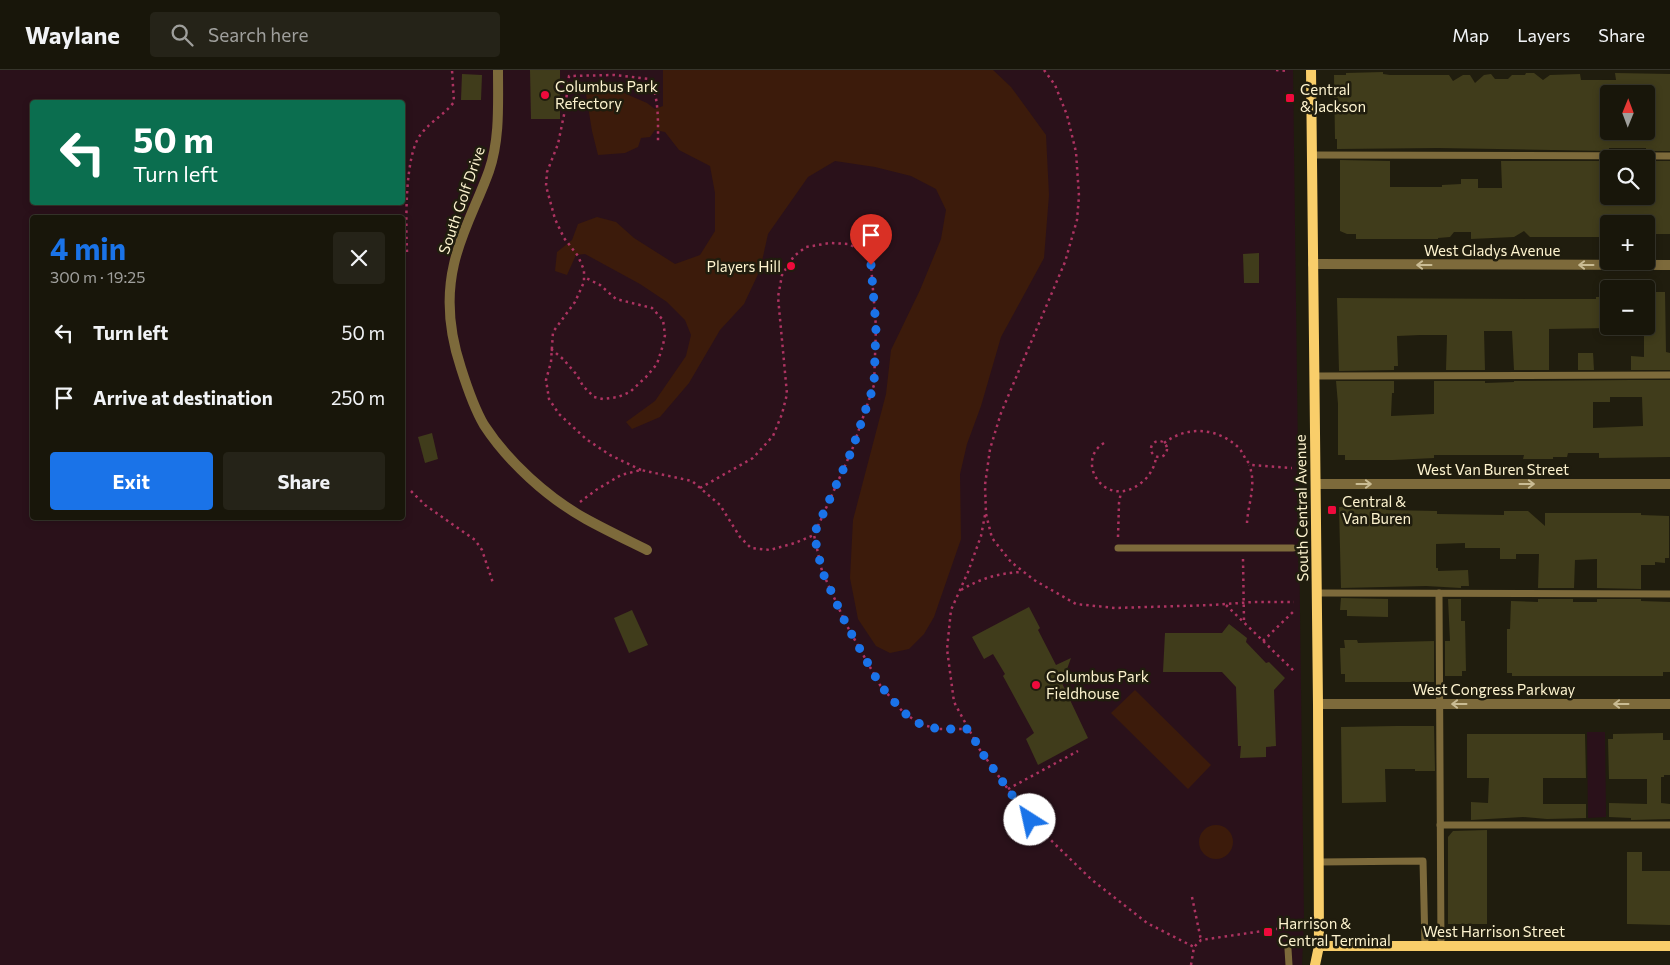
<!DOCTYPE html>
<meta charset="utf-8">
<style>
body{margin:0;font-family:Commissioner,sans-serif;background:#252318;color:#f1f3f6;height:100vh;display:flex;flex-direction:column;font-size:19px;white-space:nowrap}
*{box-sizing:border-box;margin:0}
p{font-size:16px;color:#9f9f9c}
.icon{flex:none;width:28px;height:28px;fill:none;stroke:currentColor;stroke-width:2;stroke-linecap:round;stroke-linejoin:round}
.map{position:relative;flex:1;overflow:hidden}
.sheet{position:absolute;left:30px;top:145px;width:375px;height:305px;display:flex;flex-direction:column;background:#18160a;border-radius:5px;box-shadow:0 2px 8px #0003,0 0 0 1px #36352b}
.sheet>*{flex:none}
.guide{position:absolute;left:30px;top:30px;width:375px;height:105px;border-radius:5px;box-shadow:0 2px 8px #0003,0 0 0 1px #36352b;background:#0b6e4f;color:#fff;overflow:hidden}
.needle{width:32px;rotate:1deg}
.fabs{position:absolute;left:1600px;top:15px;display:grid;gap:10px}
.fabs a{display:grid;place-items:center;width:55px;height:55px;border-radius:5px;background:#18160a;box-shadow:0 2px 8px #0003,0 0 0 1px #36352b;font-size:25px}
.pin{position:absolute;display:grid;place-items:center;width:42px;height:42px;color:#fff;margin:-51px -21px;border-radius:50% 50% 50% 0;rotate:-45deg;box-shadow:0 0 5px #0007}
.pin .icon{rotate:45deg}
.me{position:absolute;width:55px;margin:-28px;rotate:325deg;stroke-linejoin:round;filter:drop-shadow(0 0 4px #0008)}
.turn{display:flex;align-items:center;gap:18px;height:105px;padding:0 20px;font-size:22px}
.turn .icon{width:65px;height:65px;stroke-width:2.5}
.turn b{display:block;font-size:35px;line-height:42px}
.round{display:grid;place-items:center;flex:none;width:52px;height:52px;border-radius:5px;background:#252318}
.overview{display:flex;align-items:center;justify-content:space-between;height:85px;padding:0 20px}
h1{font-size:30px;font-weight:700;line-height:38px;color:#1a73e8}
.button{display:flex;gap:10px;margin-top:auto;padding:10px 20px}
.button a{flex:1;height:58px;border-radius:5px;background:#1a73e8;color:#fff;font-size:20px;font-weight:700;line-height:58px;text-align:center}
.button a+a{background:#252318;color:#f1f3f6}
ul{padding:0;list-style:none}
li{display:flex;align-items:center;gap:15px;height:65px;padding:0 20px}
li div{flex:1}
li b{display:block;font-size:19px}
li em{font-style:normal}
header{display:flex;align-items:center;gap:30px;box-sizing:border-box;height:70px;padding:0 25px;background:#18160a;border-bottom:1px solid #36352b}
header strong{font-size:24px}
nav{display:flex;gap:28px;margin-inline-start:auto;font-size:18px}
.search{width:350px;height:45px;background:#252318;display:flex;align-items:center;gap:12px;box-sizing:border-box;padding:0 18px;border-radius:5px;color:#9f9f9c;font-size:19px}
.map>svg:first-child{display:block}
.green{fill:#2a111a;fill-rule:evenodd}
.water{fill:#3c1b0b}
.building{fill:#403c1b;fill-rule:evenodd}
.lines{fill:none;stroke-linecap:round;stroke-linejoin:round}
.path{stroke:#ad3361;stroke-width:2.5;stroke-dasharray:2.5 4;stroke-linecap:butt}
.lane{stroke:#7d6a3b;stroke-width:7}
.street{stroke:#7d6a3b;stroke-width:10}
.secondary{stroke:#f9ce6a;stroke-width:10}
.oneway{stroke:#cabc94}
.route{stroke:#1a73e8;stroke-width:9;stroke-dasharray:0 16.2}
.poi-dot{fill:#ee0a3c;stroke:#201d0e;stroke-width:2}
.labels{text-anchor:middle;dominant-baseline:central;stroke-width:5;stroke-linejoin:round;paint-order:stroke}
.poi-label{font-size:15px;fill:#fdf3cf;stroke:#201d0e;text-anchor:start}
.street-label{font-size:15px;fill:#fdf3cf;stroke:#201d0e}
</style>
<header>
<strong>Waylane</strong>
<div class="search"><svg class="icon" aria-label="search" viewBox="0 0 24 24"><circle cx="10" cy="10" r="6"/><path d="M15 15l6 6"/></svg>Search here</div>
<nav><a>Map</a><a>Layers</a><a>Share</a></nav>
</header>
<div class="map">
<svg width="1670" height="895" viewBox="0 0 1670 895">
<rect width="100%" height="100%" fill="#201d0e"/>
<g class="green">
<path d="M0,0h1293l11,851 -2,44h-1302zM32,32h370v100h-370zM32,148h370v300h-370z"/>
<path d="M1587,662h18l1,85 -18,1z"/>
</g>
<g class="water">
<path d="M663,0h330l18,17 35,48 3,60 -5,63 -43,79 -20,69 -14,38 -7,30 1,65 -27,78 -10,17 -15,15 -19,4 -14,-7 -18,-27 -8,-41 3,-58 33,-126 5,-44 29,-60 21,-51 5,-29 -10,-21 -25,-13 -36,-9 -40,-6 -27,16 -40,57 -8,36 -16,34 -24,26 -31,53 -29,34 -28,12 -6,-7 29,-21 31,-45 5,-21 -6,-15 -18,-18 -27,-18 -55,-30 -9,1 -9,20 -12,-4 2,-19 15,-12 6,-16 19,-7 19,5 18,16 41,26 25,-9 15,-24v-38l-5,-27 -31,-16 -14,-18 -10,-2 -5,7 -9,1 -3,9 -13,6 -27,2 -6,-24 -6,-37 12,-10 15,2 13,8 21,9 8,6 8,-3z"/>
<path d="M1135,620l76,75 -23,24 -77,-76z"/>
<circle cx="1216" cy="772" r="17"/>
</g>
<g class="building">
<path d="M530,0h30v49h-29z"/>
<path d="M1383,2v2l7,1h59l4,6 10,-6h7l5,8 9,-8 7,-1 4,5h13l4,-4h13l1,-2h8l9,7 7,-5 30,-1 1,6h35l-1,-7 55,1v77h-24v-3h-37v3l-171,-3 -101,1v-10h-2l-1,-64h12v-2zM1609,24h37v40l-35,1v-3h-2z"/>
<path d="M462,4l20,1 -1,25h-20z"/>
<path d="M1340,90l50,1v26h52v-2l19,-1v-5h17v9h24l-1,-27h108v35h37v-35h24v73h-24v-10h-37v13h-79l-6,-6 -10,6 -43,2v-7h-17l-4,5 -12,1v1h-82v-5h-9l-7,-3z"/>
<path d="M1259,183v30h-15l-1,-29z"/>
<path d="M1646,222h19l1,60 4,1v17h-39v-14l13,1v-31h2z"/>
<path d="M1596,227h13v31l-60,1v41h-35l-2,-39h-28l1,39h-39l1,-35h-27l-23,1 1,30h-4v4l-55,1 -2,-73 190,1h69z"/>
<path d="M1578,283h15l1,17h-16z"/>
<path d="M1631,310h39v77l-71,1v-5h-31l-1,4h-14v2h-30l1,-4h-90v3l-41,2h-48v-5h-7v-51l-2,-23h58v12h-2l-1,23 43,-2v-33h51v2l29,-1v-1zM1610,327h32l1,29 -50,2v-26h17z"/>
<path d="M432,363l6,26 -13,4 -7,-26z"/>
<path d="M1371,436v2h15v2l51,1v3l67,1v-4h24l17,15v-13h96v2l28,1v42h-4v5l-10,-1v3h-14v24l-44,-1v-29l-22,1 -1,28h-36l1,-34h-23v5h-16v-11h-35v-5l-29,1v24h2v3l30,-1 1,16h-8v2l-35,-2 -85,2 -2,-81z"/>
<path d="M1341,528l47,1v18l-41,-1v-6h-7z"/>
<path d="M1448,529h13v22h4l1,50h-4v5h-17v-35h5z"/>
<path d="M1538,529h35v3h24v-3h44v2l29,1v70h-7v4h-151v-3h-5v-44h3l1,-28 27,1z"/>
<path d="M1029,537l11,21 -2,2 18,35 15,-7 -9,25 26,55 -50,27 -12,-26 8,-6 -31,-57 2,-2 -12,-20 -9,5 -12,-22z"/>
<path d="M632,540l16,35 -19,8 -15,-35z"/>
<path d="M1229,554l18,14 -1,4 20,21 3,-1 16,16 -11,12 2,56 -10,1v10l-26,1 1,-12h-3l-2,-59 -14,-15h-59l2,-39h57z"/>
<path d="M1344,570h13l1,3 76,-2v41h-89v-8h-4l-1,-26h5z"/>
<path d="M1396,656h38l1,45h-20v-2h-30l1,33 -44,1 -1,-76z"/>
<path d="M1663,663v7h7v35h-6v2h-3v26l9,1v15l-39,1v-2l-22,-1v-14l38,1v-25h-38l-1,-40h5v-5z"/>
<path d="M1467,664h118l1,44h-43v26h43v14l-39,1 -24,-2 -52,3v-18l17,1 1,-25h-22z"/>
<path d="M1487,760v94h-39v-87l5,-6z"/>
<path d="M1627,782h15v19h28v54l-43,-1z"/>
</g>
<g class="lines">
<g class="path">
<path d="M1044,0l11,15 12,30 9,37 3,44 -2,24 -12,42 -64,151 -11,36 -5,36 1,29 6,24 19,24 23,18 42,24 39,4 98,-3 40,-3h41"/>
<path d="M1276,0l11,1"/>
<path d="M407,182c-1,-27 -3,-97 14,-118 10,-13 23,-19 33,-32l-2,-32"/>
<path d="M551,279l12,10 14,16 6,11 11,11 9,2 15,-2 12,-5 16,-15 11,-13 6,-19 2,-10 -2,-15 -11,-12 -36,-9 -16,-14 -16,-8"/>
<circle cx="1159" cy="379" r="8"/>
<path d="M1104,373c-30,18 1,68 37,40 8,-6 14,-16 15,-26"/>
<path d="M1164,373c24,-18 53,-15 74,4 6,6 7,15 14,18l40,3"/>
<path d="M641,400l-31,-15 -24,-16 -27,-25 -10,-15 -3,-19 5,-18 2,-30 22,-30 9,-20v-12l-6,-14 -14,-18 -9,-19 -9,-33 1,-14 11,-28 7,-34 4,-34 45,-1 36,4c9,19 8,42 8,63"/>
<path d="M700,418l53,-30 20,-22 9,-22 5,-20 -9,-97 4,-22 12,-19 12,-9 24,-4 19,1 15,9 7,12 5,62 -2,58 -22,65 -38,85 8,36 24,53 34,61 23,27 17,12 18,5h31"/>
<path d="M411,421l14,14 50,35 7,10 11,33"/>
<path d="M580,432l16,-12 25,-15 20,-5 51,11 28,24 20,32 11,11 19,2 25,-7 19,-8"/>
<path d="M985,445l-4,21 -13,36 -17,38 -4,39 7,53 26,48 50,70 62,60 55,43 47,24"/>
<path d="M1247,453c1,-19 10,-40 2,-58"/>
<path d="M1118,467l1,-34 2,-11"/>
<path d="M1243,489l1,63"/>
<path d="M961,520c20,-12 39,-17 61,-18"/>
<path d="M1226,535l69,67"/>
<path d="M1263,571l31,-30"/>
<path d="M1008,719l70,-38"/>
<path d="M1192,827l9,43"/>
<path d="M1191,895l3,-18 7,-7 96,-14"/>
</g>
<g class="lane">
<path d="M1312,85l358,1"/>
<path d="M1315,306l355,-1"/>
<path d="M1118,478h175"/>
<path d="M1317,523l353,1"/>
<path d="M1439,523l2,353"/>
<path d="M1440,755h230"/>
<path d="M1319,792l104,-1 2,85"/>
<path d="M1288,879l1,16"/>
</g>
<g class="street">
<path d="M498,0c0,34 2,69 -9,101 -11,31 -28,61 -35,93 -8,34 -4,71 7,104 6,19 13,40 23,57 24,37 64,73 102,94 20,11 41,21 61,31"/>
<path d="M1313,194l357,1"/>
<path d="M1316,414h354"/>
<path d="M1318,634h352"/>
</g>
<g class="secondary">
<path d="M1311,0l7,634 1,242 -4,19"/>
<path d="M1319,876h351"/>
</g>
</g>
<defs><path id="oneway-shaft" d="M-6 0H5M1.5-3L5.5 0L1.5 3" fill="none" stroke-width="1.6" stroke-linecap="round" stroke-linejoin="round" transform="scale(1.25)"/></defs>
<g class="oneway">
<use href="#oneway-shaft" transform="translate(1424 195) rotate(-180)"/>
<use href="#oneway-shaft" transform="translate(1586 195) rotate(-180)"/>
<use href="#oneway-shaft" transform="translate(1364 414)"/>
<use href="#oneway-shaft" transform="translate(1527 414)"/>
<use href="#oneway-shaft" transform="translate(1459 634) rotate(-180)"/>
<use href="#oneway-shaft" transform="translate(1621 634) rotate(-180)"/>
</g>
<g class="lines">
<path class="route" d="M871,195l5,62 -2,58 -22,65 -38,84 8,37 24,53 34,61 23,27 17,12 18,5h31l11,21 50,70"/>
</g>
<g class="poi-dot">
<circle cx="545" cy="25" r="5"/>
<rect x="1285" y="23" width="10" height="10" rx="2.5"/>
<circle cx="791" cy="196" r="5"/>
<rect x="1327" y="435" width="10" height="10" rx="2.5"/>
<circle cx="1036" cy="615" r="5"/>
<rect x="1263" y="857" width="10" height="10" rx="2.5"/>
</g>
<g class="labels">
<g class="poi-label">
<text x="555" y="16">Columbus Park<tspan x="555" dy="17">Refectory</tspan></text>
<text x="1300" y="19">Central<tspan x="1300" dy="17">&amp; Jackson</tspan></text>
<text x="781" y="196" text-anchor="end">Players Hill</text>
<text x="1342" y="431">Central &amp;<tspan x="1342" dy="17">Van Buren</tspan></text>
<text x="1046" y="606">Columbus Park<tspan x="1046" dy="17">Fieldhouse</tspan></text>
<text x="1278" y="853">Harrison &amp;<tspan x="1278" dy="17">Central Terminal</tspan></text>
</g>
<g class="street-label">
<text transform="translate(461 130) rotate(-71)">South Golf Drive</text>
<text x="1492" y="180">West Gladys Avenue</text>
<text x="1493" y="399">West Van Buren Street</text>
<text transform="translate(1301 438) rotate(-91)">South Central Avenue</text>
<text x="1494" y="619">West Congress Parkway</text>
<text x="1494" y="861">West Harrison Street</text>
</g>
</g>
</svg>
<div class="fabs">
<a><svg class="needle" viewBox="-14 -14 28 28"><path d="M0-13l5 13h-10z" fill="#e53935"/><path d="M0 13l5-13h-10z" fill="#9f9f9c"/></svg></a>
<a><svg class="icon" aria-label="search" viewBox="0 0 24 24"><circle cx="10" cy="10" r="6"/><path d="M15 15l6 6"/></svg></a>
<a>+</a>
<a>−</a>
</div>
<div class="pin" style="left:871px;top:195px;background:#d93025"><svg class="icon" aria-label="arrive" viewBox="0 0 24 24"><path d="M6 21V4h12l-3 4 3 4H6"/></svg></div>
<svg class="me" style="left:1030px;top:750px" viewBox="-20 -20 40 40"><circle r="19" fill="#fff"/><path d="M0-13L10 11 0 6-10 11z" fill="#1a73e8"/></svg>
<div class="guide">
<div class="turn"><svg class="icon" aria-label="left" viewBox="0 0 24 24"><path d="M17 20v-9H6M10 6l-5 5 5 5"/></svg><div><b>50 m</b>Turn left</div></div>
</div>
<section class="sheet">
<div class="overview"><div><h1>4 min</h1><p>300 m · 19:25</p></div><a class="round"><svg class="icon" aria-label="close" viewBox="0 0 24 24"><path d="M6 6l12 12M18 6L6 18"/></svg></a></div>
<ul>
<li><svg class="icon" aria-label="left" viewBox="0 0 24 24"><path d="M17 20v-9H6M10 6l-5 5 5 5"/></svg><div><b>Turn left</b></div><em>50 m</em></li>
<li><svg class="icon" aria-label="arrive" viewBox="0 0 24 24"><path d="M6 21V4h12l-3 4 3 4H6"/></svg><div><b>Arrive at destination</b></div><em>250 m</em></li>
</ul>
<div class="button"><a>Exit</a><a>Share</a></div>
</section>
</div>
